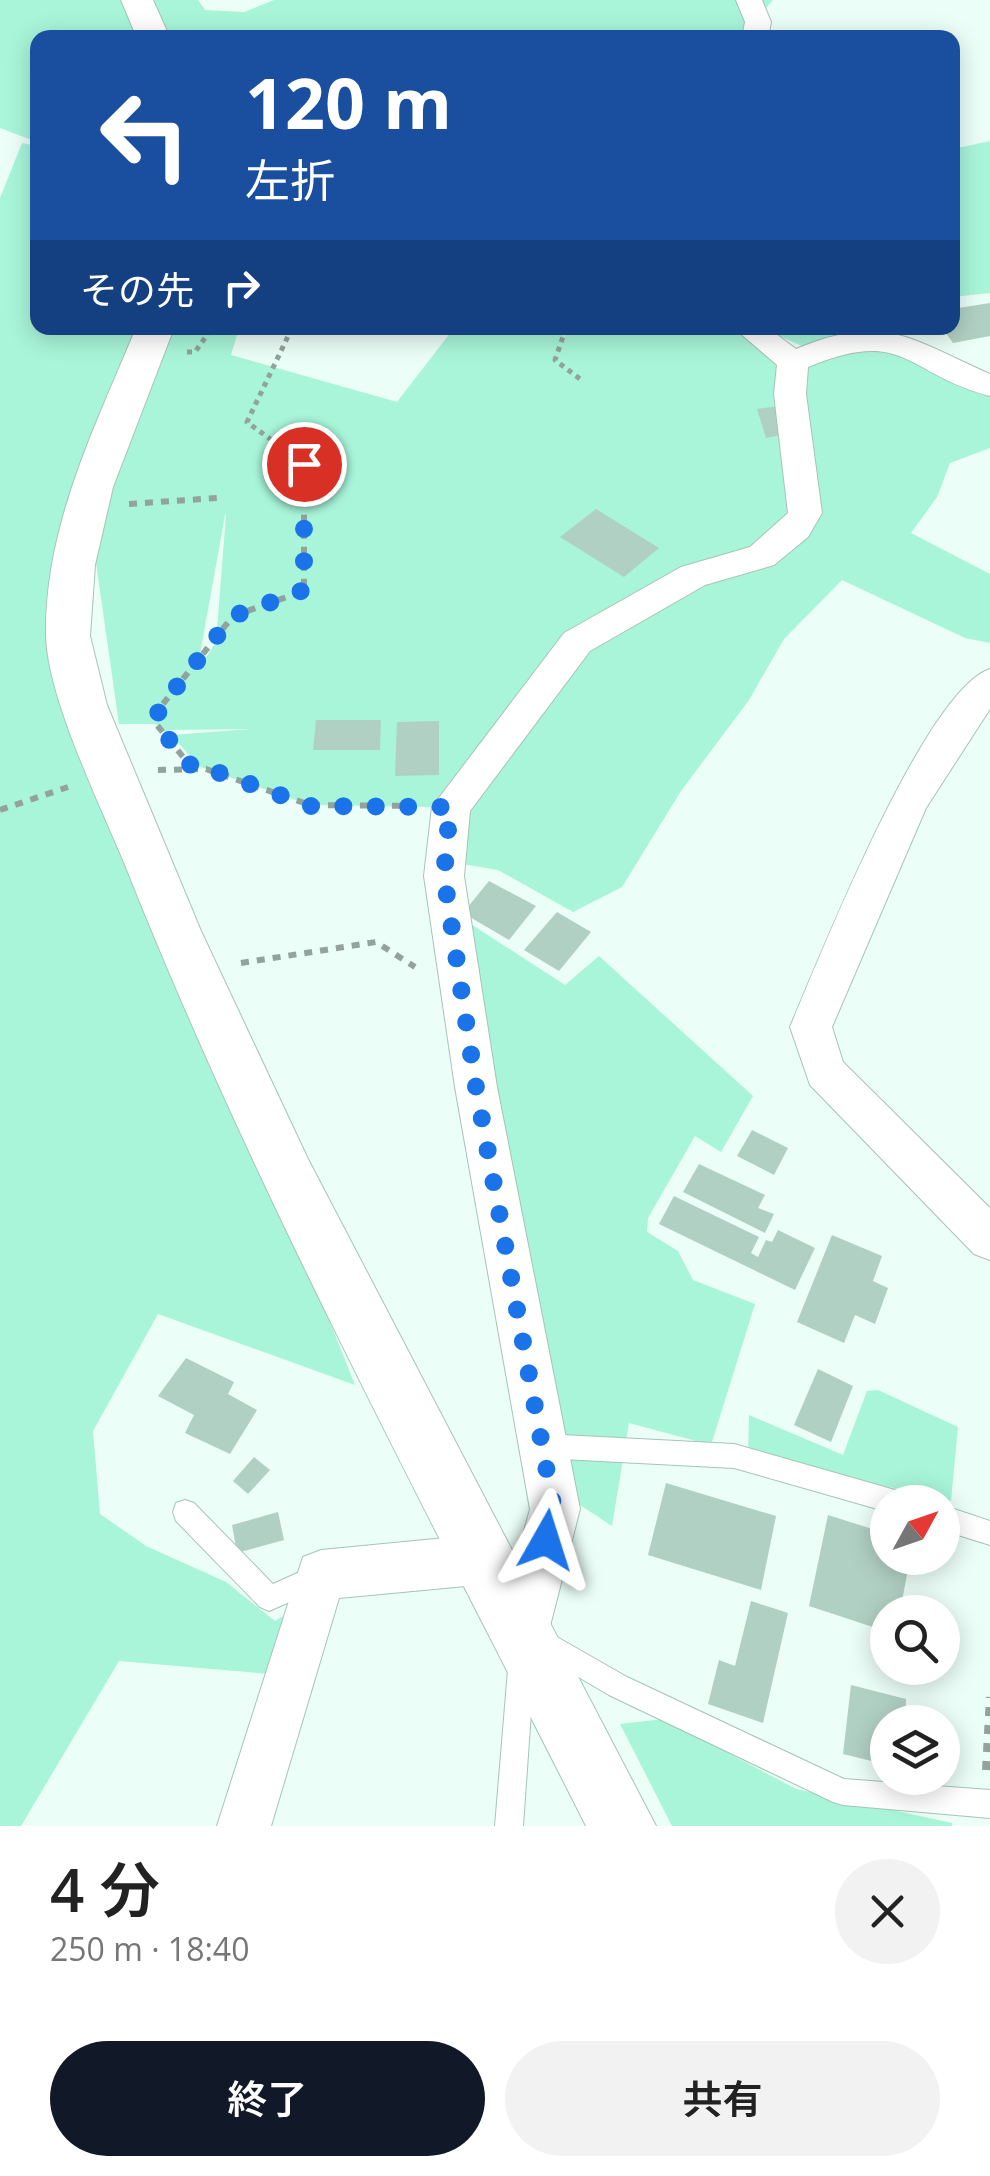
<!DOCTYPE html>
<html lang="ja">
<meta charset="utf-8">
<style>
body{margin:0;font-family:"Open Sans","Noto Sans JP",sans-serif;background:#f2f2f2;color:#222;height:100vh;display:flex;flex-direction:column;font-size:38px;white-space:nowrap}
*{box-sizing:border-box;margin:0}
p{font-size:32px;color:#767676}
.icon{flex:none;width:55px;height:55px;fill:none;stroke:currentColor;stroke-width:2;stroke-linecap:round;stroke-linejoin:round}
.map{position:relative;height:1826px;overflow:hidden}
.side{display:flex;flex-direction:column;background:#fff;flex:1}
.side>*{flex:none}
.top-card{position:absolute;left:30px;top:30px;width:930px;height:305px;border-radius:20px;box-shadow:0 5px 25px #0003;background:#1a4fa0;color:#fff;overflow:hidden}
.needle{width:65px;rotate:50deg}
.buttons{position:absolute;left:870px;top:1485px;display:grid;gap:20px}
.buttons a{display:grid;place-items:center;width:90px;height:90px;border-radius:50%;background:#fff;box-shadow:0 5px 25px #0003;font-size:50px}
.pin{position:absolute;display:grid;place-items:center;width:85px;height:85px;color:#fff;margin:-42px;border:5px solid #fff;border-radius:50%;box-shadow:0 2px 10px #0007}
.me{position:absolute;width:110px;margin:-55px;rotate:6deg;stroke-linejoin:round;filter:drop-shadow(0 0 8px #0008)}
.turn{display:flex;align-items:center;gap:35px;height:210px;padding:0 50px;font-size:45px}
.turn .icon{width:130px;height:130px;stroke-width:2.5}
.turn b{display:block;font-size:70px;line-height:85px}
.then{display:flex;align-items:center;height:95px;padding:0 50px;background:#0003;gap:20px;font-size:38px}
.round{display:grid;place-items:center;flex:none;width:105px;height:105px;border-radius:52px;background:#f2f2f2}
.headline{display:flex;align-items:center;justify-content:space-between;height:170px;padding:0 50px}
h1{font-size:60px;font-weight:600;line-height:75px}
.action{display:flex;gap:20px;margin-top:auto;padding:20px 50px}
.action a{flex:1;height:115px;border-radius:60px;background:#111827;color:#fff;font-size:40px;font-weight:600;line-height:115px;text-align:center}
.action a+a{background:#f2f2f2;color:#222}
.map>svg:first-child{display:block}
.green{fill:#a8f5da;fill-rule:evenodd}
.building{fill:#b1d0c4}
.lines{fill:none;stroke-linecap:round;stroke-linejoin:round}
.service-casing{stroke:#a5c4b8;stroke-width:2}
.minor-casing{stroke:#a5c4b8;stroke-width:2}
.tertiary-casing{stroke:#a5c4b8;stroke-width:2}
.path-far2{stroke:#93a29d;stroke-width:5;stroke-dasharray:5 5;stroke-linecap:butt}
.path-far1{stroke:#93a29d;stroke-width:6;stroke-dasharray:8 8;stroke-linecap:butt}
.path{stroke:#93a29d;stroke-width:8;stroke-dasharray:9 9;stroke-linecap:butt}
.service{fill:#fff;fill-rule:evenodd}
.minor{fill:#fff;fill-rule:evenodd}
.tertiary{fill:#fff;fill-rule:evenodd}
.route{stroke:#1a73e8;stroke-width:18;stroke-dasharray:0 32.4}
</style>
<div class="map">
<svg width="990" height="1826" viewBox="0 0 990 1826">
<rect width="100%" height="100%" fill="#ebfef7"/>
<g class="green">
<path d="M0,0h198l7,10 39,2 30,-12h499l-32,37 -703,1 -1,104 -37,-14z"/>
<path d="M990,141v152l-37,4v-148z"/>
<path d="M22,143l15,3 1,182h117l-29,69 -68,239 297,749 -197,-71 -65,117 7,83 46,32 80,36 49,39 29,-17 -23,71 -162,-14 -98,165h-21v-1628z"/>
<path d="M165,328h74l-8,27 166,47 54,-70 7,3 6,-7h102l-3,12 5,-12h191l34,34 20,-11 -51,-23h91l-33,20 44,-12 126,50v62l-40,15 -13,34 -26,36 79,41v69l-25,-5 -123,-58 -58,59 -35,61 -68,91 -59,96 -49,25 -75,-42 -53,-9 -8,-54 -127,-2 -112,-39 -26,-31 79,-6 -83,1 -2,4 -10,-10h-37l-31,-217 74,-157zM226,515l-10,127 -19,29 28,-156z"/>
<path d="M460,917l105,68 34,-29 154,140 -32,56 -26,-16 -47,82 -1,14 31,19 15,29 62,24 -44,141 -82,-22 -17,103 -38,-25z"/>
<path d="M878,1390l80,37 -7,74 -203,-46 1,-40 94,40 24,-64z"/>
<path d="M664,1719l132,70 156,34v3h-280l-52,-102z"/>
</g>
<g class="building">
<path d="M990,303v33l-37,7 -11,-15h10v-19z"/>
<path d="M779,406l7,28 -20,4 -9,-29z"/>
<path d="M596,509l63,39 -35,29 -64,-40z"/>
<path d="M316,720h65l-1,30h-67z"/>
<path d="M439,721v54l-44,1 2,-54z"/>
<path d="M489,881l47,25 -27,34 -46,-27z"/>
<path d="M557,912l34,20 -32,39 -35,-21z"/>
<path d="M752,1130l36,18 -14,27 -37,-19z"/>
<path d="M699,1164l66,31 -7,13 16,6 -9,19 -82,-41z"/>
<path d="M674,1196l85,41 -8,16 7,4 8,-17 6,2 6,-12 37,18 -20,42 -136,-66z"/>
<path d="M832,1235l50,21 -9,25 15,7 -13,36 -20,-9 -11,28 -47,-21z"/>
<path d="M186,1358l48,24 -6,12 29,16 -27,44 -45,-21 9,-18 -36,-19z"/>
<path d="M818,1369l35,17 -22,56 -37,-17z"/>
<path d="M254,1457l16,13 -22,24 -15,-13z"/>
<path d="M666,1483l110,33 -15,74 -113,-35z"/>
<path d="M278,1512l6,28 -47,13 -5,-28z"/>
<path d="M828,1515l60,19v24h22l-10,54h-12v20l-79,-26z"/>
<path d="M751,1601l37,12 -25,110 -55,-19 11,-44 16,6z"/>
<path d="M851,1685l55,14 -1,23h-17v43l-45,-11z"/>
</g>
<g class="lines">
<g class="service-casing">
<g id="service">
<path d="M543,1434l191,10 161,46 9,3 3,9h-19v10l-154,-44 -191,-10 -9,-4 -3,-8 3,-8z"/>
<path d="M185,1500l9,3 79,81 42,-19 9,4 4,9 -4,9 -55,24 -9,-4 -84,-86 -3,-9 3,-9z"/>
<path d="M942,1505l48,16v24l-48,-15z"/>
<path d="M543,1629l84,48 217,102 146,11v28l-147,-13 -10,-3 -224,-107 -75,-44 -4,-9 4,-9z"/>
<path d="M521,1657l9,4 4,9 -11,156h-28l13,-156 4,-9z"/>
</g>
</g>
<g class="minor-casing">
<g id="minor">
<path d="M736,0h26l9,22 -3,16h-26l3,-16z"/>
<path d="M734,328h34l28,21c89,-37 114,-10 194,25v22c-85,-22 -84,-70 -182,-29l-2,27 16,119 -14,24 -34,28 -69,20 -115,66 -120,160 -6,65 33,211 83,422 -31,121 -8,18 -18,8 -18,-8 -8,-18 33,-121 -75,-422 -31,-211 8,-69 132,-174 117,-66 69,-20 38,-34 -14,-119 3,-29z"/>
<path d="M990,669v40l-64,99 -94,219 11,35 147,146v52l-16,-6 -164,-169 -20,-58c29,-68 135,-337 200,-358z"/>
<path d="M487,1534l18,7 7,18 -7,18 -18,7 -148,14 -68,228h-54l86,-269 18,-7z"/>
</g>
</g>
<g class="tertiary-casing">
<g id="tertiary">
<path d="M121,0h32l17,38h-33z"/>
<path d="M136,328h38l-61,159 -18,78 -5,71 17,69 94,226 107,228 348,667h-70c-160,-317 -330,-631 -461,-961 -25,-61 -79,-170 -79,-232 -1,-108 50,-208 90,-305z"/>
</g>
</g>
<g class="path-far2">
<path d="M292,328l-45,94 57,42"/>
<path d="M566,328l-11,32 25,19"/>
<path d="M187,352h8l17,-24"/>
</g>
<g class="path-far1">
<path d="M129,504l88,-6"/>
<path d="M193,769l-37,-45 3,-15 74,-93 71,-25v-127l-3,-2"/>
<path d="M158,770l48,-1 104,36 104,1"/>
<path d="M0,810l68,-23"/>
<path d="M241,963l135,-21 39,25"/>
</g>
<path class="path" d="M986,1770l4,-73"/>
<use href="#service" class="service"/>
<use href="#minor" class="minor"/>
<use href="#tertiary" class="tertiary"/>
</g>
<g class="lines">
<path class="route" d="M304,464v126l-71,26 -74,93 -3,15 38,45 12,-1 104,38 140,1 -6,69 32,211 78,423 -8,30"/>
</g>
</svg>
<div class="buttons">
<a><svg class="needle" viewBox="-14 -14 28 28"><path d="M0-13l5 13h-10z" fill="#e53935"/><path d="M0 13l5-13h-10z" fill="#767676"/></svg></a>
<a><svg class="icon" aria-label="search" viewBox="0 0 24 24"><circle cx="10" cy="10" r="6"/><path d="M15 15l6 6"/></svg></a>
<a><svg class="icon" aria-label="layers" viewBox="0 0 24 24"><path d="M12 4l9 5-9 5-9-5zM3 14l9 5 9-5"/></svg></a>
</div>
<div class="pin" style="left:304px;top:464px;background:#d93025"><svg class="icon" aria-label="arrive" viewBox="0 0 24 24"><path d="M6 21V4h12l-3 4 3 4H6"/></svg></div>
<svg class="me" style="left:546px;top:1540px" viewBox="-20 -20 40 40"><path d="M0-17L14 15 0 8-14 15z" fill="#1a73e8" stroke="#fff" stroke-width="4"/></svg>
<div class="top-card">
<div class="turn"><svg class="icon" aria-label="left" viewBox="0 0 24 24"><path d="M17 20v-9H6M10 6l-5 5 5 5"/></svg><div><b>120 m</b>左折</div></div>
<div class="then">その先<svg class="icon" aria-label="right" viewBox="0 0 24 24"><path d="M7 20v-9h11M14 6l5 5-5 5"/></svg></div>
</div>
</div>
<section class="side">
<div class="headline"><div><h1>4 分</h1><p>250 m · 18:40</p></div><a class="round"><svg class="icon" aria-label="close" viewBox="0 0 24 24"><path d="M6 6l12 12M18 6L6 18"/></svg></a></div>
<div class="action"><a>終了</a><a>共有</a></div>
</section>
